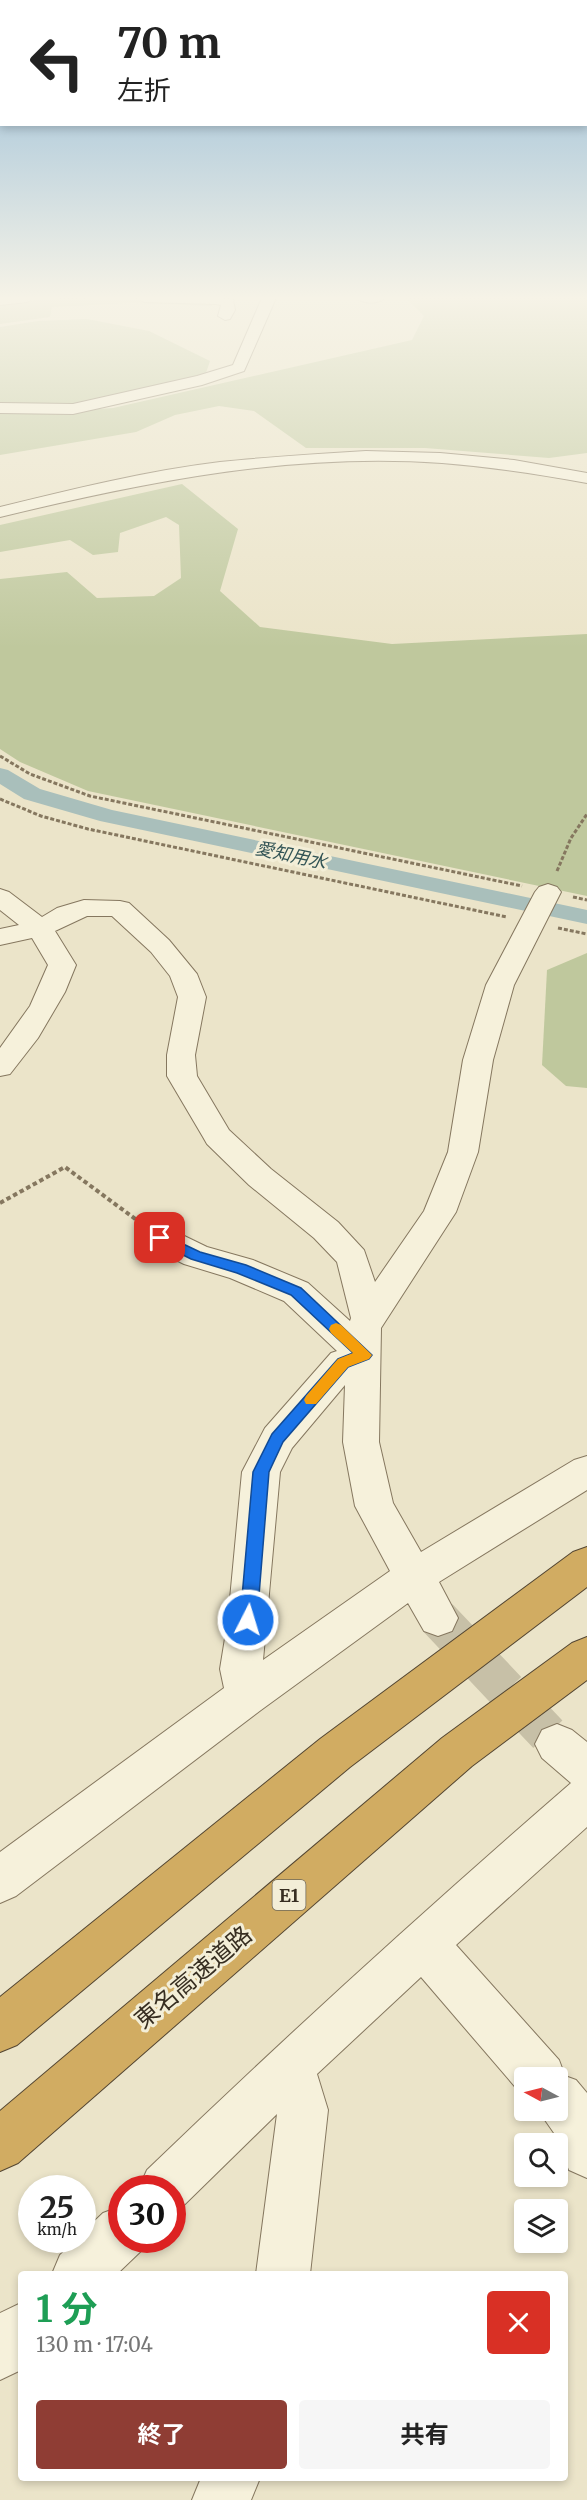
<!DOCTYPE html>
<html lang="ja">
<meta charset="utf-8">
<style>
body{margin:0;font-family:Merriweather,"Noto Sans JP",serif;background:#f6f6f6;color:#222;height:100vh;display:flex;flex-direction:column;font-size:22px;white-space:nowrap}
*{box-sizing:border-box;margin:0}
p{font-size:20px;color:#767676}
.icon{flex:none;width:33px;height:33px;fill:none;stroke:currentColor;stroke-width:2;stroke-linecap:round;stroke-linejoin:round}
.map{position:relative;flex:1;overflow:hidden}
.panel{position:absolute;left:18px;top:2271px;width:550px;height:210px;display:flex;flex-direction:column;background:#fff;border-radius:6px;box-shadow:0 3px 9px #0003}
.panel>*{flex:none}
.hud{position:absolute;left:0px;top:0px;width:588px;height:126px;box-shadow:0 3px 9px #0003;background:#fff;color:#222;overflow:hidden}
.needle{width:39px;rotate:277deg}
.buttons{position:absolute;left:514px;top:2067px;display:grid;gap:12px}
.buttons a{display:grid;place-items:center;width:54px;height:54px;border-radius:6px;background:#fff;box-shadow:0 3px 9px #0003;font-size:30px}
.speed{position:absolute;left:18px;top:2175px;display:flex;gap:12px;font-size:30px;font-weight:700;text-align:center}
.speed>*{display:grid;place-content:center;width:78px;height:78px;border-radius:50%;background:#fff;box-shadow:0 3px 9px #0003;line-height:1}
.speed small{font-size:15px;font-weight:400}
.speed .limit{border:9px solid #d22;background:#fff;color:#111}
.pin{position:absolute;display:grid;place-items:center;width:51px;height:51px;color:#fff;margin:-26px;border-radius:12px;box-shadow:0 3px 9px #0006}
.me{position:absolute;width:66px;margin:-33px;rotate:5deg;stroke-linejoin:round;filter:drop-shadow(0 0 4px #0008)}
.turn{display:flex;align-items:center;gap:21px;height:126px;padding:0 18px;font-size:27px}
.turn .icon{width:78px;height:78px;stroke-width:2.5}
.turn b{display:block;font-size:42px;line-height:51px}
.round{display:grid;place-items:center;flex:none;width:63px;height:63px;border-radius:6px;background:#f6f6f6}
.head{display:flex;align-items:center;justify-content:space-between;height:102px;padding:0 18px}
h1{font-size:36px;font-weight:700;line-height:45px;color:#1e9e55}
.action{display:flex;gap:12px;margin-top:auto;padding:12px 18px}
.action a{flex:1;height:69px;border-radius:6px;background:#8f3d34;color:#fff;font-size:24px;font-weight:700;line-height:69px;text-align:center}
.action a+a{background:#f6f6f6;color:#222}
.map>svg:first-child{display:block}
.green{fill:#bfc89d}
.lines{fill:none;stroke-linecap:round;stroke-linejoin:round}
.canal{fill:#a9bfbb;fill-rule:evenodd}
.minor-tunnel{stroke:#c7c0a7;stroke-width:40;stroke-dasharray:40 20;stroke-linecap:butt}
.minor-casing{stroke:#85775f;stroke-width:2}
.highway-casing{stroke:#544632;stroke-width:2}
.path-far1{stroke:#85775f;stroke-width:3;stroke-dasharray:4 2;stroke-linecap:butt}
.path{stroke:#85775f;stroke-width:4;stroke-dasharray:4.5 3;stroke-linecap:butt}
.minor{fill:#f6f1db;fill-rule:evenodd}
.highway{fill:#d1ac62;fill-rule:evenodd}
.route{fill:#1a73e8;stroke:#114b97;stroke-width:1.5}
.slow{fill:#f59e0b}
.labels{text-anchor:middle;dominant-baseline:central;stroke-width:6;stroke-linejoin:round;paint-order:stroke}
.far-water-label{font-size:18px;font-style:italic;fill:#325455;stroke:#f3eed7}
.shield{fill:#f3eed7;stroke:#6f6858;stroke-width:1.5}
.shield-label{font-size:18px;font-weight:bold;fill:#372e21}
.near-street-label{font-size:24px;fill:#372e21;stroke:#f3eed7}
</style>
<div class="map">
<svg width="587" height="2500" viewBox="0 0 587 2500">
<rect width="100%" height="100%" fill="#ebe4c9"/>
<g class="green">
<path d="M64,298l146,5 3,3 -82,-3 -79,4 -2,10 -50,7v-20z"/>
<path d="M406,298h181v155l-38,5 -124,-10h-119l-52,-37 -35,-5 -44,9 -39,17 -136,23v-45l25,4 88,-6 299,-68 12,-24z"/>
<path d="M87,319l62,12 61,30 -4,12 -19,8 -84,23h-103v-77l38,-6z"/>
<path d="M182,484l56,45 -18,62 40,36 132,17 195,-10v262l-499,-105 -68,-29 -20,-13v-170l67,-7 30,26 57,-2 27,-18 -2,-53 -13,-8 -46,16 -2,19 -25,3 -23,-15 -70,12v-27z"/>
<path d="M587,953v135l-21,-2 -24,-21 5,-95z"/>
</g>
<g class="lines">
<path class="canal" d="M0,768l8,2 32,19 72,21 475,100v14l-487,-103 -76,-22 -24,-15z"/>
<path class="minor-tunnel" d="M438,1618l119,126"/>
<g class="minor-casing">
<g id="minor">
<path d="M0,298h34l-7,4 -27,3z"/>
<path d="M137,298h86l10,2 2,10 -5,9 -5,1 -7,-4 3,-11 -5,-1 -72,-2z"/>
<path d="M262,298h14l-32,73 -42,14 -129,29 -73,-1v-10l73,1 124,-28 36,-11z"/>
<path d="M357,298h28c-6,6 -22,6 -28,0z"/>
<path d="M366,451l74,2 74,7 73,13v10c-48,-9 -96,-16 -145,-20 -149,-11 -298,19 -442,54v-10c73,-18 146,-36 220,-45 49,-5 97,-8 146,-11z"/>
<path d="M548,884l9,3 4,5 -47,93 -21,75 -15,92 -22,60 -75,116 -2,114 14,61 28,49 153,-92 13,-4v34l-148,92 19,36 -6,13 -14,5 -14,-5 -16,-28 -147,107 -245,186 -16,7v-51l224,-164 -4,-19 8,-49 14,-148 23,-44 66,-75 6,-2 -53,-50 -54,-23 -46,-14 -36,-18 -4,-8 4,-8 12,-4 12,4 35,17 46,13 55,23 42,38 1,-3 -14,-56 -23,-24 -65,-53 -42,-41 -4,-7 -36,-61v-21l11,-58 -8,-21 -19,-24 -39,-36h-25l-32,15 21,34 -11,27 -27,46 -28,36 -10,2v-28l30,-42 18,-41 -16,-27 -32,7v-16l19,-4 -19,-15v-21l9,3 33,25 15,-9 27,-8 36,1 9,2 40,37 28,34 9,23 -11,58 2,21 32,54 42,39 67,53 26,28 11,32 49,-71 24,-59 15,-92 23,-75 49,-93 4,-5zM345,1385l-2,57 12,64 35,65 -127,89 17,-188 12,-24z"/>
<path d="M557,1724l15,6 15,12v85l-131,118 103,115 6,16 11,4 11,13v85l-18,-8 -15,-37 -16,-23h20v-32h-33v18h-2l-102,-119 -104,97 11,36 -18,164h-54l21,-160 -94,92 -11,5v-23h-33l8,-18c138,-133 279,-261 424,-387l-29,-25 -7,-14 7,-14z"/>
<path d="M122,2206v34h23l-4,11 -24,23h-65l8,-19 16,-15h6v-7l21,-20z"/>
<path d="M21,2303v67l-21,10v-67z"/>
<path d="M201,2478h59l-9,22h-59z"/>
</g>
</g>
<g class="highway-casing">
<g id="highway">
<path d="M587,1547v40l-237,180 -333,278 -17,7v-55l320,-258 253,-187z"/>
<path d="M587,1637v43l-115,86 -454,397 -18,8v-60l442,-373 130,-95z"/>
</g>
</g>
<g class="path-far1">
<path d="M0,756l30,18 60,22 432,90"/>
<path d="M0,799l41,17 47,13 419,88"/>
<path d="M557,871l14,-33 16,-24"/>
<path d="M573,897l14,3"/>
<path d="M558,928l29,6"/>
</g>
<path class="path" d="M0,1203l65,-36 73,54"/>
<use href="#minor" class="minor"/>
<use href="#highway" class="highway"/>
</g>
<linearGradient id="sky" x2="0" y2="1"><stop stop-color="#8fb8d6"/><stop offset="0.46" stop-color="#f6f3e7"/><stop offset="1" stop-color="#f6f3e7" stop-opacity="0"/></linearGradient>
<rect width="587" height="648" fill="url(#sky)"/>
<path class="route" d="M160,1233l40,19 46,13 55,23 71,67 -3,4 -21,8 -65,75 -14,30 -12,148 -3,6 -6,2 -6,-2 -2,-6 13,-148 19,-38 66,-75 15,-6 -62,-58 -54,-22 -46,-14 -36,-18 -2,-3z"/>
<path class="slow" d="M336,1323l5,2 31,30 -3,4 -21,8 -32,37h-10l-2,-4 2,-4 32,-37 15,-6 -22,-20 -2,-4 2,-4z"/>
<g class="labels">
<g class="far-water-label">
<text transform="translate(291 855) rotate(12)">愛知用水</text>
</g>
<rect class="shield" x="272.5" y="1880" width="33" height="30" rx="4.5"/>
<g class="shield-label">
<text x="289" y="1895">E1</text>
</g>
<g class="near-street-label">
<text transform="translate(193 1977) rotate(-40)">東名高速道路</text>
</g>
</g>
</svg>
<div class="buttons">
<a><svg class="needle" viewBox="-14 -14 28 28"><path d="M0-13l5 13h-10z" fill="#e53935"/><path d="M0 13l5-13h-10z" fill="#767676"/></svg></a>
<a><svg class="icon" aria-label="search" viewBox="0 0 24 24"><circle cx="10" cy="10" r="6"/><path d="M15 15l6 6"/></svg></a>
<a><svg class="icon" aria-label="layers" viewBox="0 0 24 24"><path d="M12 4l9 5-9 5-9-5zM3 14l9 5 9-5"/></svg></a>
</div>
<div class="speed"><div>25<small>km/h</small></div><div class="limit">30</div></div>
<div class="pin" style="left:160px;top:1238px;background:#d93025"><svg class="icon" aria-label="arrive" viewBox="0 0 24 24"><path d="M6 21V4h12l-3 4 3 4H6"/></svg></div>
<svg class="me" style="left:248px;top:1620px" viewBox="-20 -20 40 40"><circle r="17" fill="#1a73e8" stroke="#fff" stroke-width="3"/><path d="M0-11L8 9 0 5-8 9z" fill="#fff"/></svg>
<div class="hud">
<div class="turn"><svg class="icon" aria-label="left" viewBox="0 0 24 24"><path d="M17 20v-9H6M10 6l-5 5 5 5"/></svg><div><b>70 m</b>左折</div></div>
</div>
<section class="panel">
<div class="head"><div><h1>1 分</h1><p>130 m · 17:04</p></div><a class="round" style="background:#d93025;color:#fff"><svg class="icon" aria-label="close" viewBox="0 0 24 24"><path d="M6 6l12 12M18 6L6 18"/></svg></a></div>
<div class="action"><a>終了</a><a>共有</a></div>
</section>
</div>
